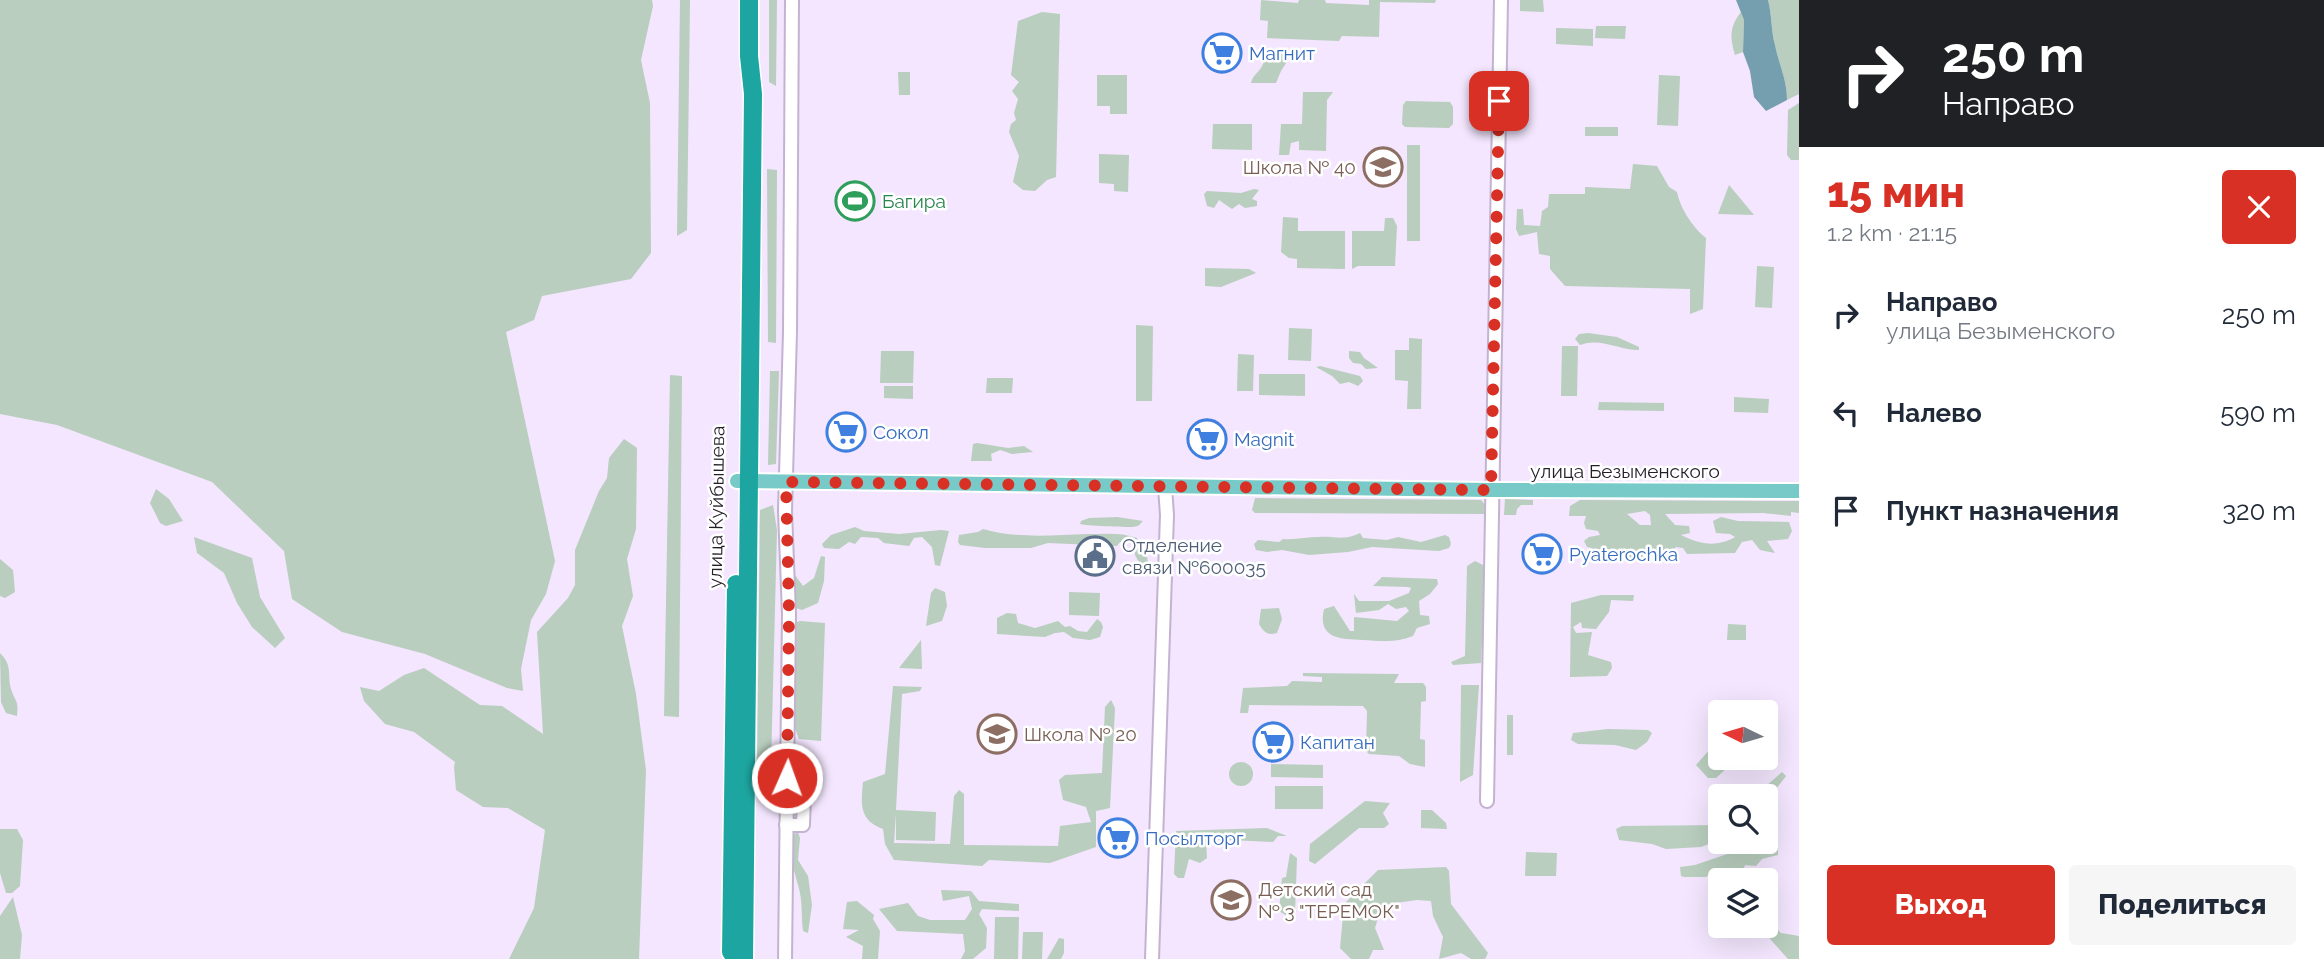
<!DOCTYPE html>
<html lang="ru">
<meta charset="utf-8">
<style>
body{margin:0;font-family:Raleway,sans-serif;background:#f6f6f7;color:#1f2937;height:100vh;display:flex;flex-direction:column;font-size:26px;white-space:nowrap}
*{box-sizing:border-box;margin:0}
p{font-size:23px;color:#747a83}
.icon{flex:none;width:38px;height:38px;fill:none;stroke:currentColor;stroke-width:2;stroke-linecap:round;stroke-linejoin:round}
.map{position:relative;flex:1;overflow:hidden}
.sheet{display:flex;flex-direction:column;background:#fff;width:525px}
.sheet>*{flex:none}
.guide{background:#202124;color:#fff;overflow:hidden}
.needle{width:46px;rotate:275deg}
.fabs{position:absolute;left:1708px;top:700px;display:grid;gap:14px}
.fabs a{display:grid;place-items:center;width:70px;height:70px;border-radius:7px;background:#fff;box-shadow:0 7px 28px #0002;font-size:35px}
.pin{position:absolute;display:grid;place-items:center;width:60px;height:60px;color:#fff;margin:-30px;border-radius:14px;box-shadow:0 4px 10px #0006}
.me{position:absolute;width:77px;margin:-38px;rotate:2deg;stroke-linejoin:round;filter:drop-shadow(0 0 5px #0008)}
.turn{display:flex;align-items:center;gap:24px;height:147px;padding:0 28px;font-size:32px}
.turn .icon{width:91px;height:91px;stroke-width:2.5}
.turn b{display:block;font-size:49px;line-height:60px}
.round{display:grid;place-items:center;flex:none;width:74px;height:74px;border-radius:7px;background:#f6f6f7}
.summary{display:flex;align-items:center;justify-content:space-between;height:119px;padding:0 28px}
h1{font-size:42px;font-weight:800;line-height:52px;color:#d93025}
.primary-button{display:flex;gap:14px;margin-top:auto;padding:14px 28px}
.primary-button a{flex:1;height:80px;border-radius:7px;background:#d93025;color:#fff;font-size:28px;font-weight:800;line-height:80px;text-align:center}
.primary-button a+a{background:#f6f6f7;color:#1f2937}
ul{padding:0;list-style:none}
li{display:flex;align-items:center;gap:21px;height:98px;padding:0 28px}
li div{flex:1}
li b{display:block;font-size:26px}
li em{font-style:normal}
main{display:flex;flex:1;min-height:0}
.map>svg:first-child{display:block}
.green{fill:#b9cebe;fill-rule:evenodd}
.water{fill:#759fae}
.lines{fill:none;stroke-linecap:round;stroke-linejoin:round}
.minor-casing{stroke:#c3b3d0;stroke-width:16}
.major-casing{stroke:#fff;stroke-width:18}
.highway-casing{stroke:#fff;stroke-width:21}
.minor{stroke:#fff;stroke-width:12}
.major{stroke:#77cac7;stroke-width:14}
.highway{stroke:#1da6a1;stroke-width:18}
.route{stroke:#d93025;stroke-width:12;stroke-dasharray:0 21.6}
.labels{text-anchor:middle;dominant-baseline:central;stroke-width:5;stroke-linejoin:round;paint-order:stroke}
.shop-label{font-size:19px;fill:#366cbe;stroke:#fff;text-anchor:start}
.education-label{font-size:19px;fill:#785e54;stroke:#fff;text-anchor:start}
.leisure-label{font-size:19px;fill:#27864d;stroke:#fff;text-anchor:start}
.street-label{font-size:19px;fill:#241e28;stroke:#fff}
.service-label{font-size:19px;fill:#4e5e75;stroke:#fff;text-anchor:start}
</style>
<main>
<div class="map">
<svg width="1799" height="959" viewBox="0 0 1799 959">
<rect width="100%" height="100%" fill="#f3e6fe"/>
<g class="green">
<path d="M0,0h652l1,6 -12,54 9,43 1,150 -20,26 -89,17 -8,24 -28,12 49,229 -9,33 -15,26 -10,49 2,22 -16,-3 -82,-34 -83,-22 -50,-33 -8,-48 -72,-69 -155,-57 -57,-11z"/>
<path d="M680,0h10l-3,230 -10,6z"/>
<path d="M769,0h8l-1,86 -7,-4z"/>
<path d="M1261,0l37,3 1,-3h26l1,3 43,2v-5h67l-1,3 -55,-1 -1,35 -37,-1 -3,5 -72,-3 1,-17 -8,-1z"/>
<path d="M1520,0h23l1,12 -24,-1z"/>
<path d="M1768,0h31v94l-12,6c0,-21 -8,-35 -12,-55 -4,-14 -3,-30 -7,-45z"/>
<path d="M1042,12l18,2 -4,163 -9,3 -12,11 -12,-1 -10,-8 6,-26 -10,-24 2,-8 5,-4 -2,-7 4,-14 -6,-8 7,-9 -8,-7 7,-54z"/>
<path d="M1741,12l3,8 -1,32 -8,3c-5,-17 -6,-28 6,-43z"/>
<path d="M1596,26h30l-1,13 -30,-1z"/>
<path d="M1556,28l37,1v17l-37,-2z"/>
<path d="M1288,48l2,9 -9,14 -5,12h-25c2,-9 9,-11 12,-19 7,-17 4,-14 25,-16z"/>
<path d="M898,72h12v23h-11z"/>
<path d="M1097,75h30v39h-17v-8h-13z"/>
<path d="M1659,75l21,1 -2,50 -21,-1z"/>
<path d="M1303,92h30l-6,8 -1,51 -27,-1v-9l-8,2 -2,12h-10l2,-31h21z"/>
<path d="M1406,101l44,1 3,5v17l-4,4 -44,-1 -3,-3 1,-19z"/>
<path d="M1799,103v57h-8l-4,-5 1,-45z"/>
<path d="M1213,124h39v26l-40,-1z"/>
<rect x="1585" y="127" width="33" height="9"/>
<rect x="1407" y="145" width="13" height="96"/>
<path d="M1099,154l30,1 -1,37 -14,-1v-7l-15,-1z"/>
<path d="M1633,164l24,2 12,21 8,5c3,16 16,36 29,46l-3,71 -13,5v-25l-125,-3 -15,-17v-13l-11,-2 -2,-22 -18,4 -3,-7 1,-20h6l1,16 16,1 2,-15 6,-4 1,-13h36v-7l45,2z"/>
<path d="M767,169l10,1 -1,173 -8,-1z"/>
<path d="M1729,185l25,30 -36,-1z"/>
<path d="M1254,189l5,1 -7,9 5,2v5l-12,2 -6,-4 -7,5 -13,-9 -5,8 -7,-2 -3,-12 3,-3 34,2z"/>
<path d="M1283,217l15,1v13h47v38l-48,-1v-9l-8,-1 -8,-6z"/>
<path d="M1385,218h8l4,8 -2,40h-37l-6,3v-38h32z"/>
<path d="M1757,266l17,1 -2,41 -17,-1z"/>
<path d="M1205,268l44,1 7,4 -35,14 -16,-1z"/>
<path d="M1136,325l17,1 -1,75h-16z"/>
<path d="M1289,328l23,1 -1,32 -23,-1z"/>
<path d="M1588,333l29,4 22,10v3c-20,0 -39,-13 -59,-5l-5,-6 4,-5z"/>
<path d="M1409,338l13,1 -1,70h-14l1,-28 -13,-1v-30h14z"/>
<path d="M1562,346h16l-1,50h-16z"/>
<path d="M881,351h33l-1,32h-33z"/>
<path d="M1349,351l11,1 4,6 14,10 -12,1 -5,-5 -8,-1 -4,-5z"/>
<path d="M1238,354l16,1 -1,36h-16z"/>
<path d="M1320,366l40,10 3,5 -5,5 -9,-4 -9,2 -8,-8 -16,-9z"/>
<path d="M770,371h9l-3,93 -8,1z"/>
<path d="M1259,374h46v22l-46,-1z"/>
<path d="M670,375l12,1 -3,341 -15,-1z"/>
<path d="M987,378h26l-1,15h-26z"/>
<path d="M884,386h29v13l-29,-1z"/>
<path d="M1734,397l35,2 -1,14 -34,-1z"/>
<path d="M1599,402l65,1v8l-66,-1z"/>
<path d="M624,439l13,9 -1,81 -9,30 6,37 -11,30 14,68 10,76 -7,189h-130l25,-51 11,-78 -37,-22 -25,-1 -27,-17 -2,-23 1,-5 -41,-30 -29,-8 -21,-23 -4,-14 19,4 25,-16 20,-7 56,37 22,1 41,28 -6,-102 31,-34 7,-13v-35l24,-59 8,-13 2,-20z"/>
<path d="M977,443l31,5 16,-2 9,6 -21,2 -12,-4 -9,4 1,7h-21l2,-17z"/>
<path d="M156,489l13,10 14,22 -17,5 -6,-3 -10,-20z"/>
<path d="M1255,498l226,2 6,7 -1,7 -231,-1 -3,-3z"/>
<path d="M1505,499l28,1v5h-12l-4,4 -1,6h-12z"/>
<path d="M1580,500l219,1v12l-8,-1v4l-28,-3 -98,1 10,11 14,1 1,7 -9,2c18,9 35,13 54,2l-5,-3 -14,-1 -3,-12 8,-4 17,4 51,1 3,9 -4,8 -21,2 8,12 -15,-3 -8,-10 -10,2 -7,11 -48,1 -4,-6 -7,-1 -7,7 -1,5h-10l-3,-6 -7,-2 -8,8 -40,-1 -6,-3 1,-6 -8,-2 -3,-6 5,-4 11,-2 -2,-4 -12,-2 -2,-6 2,-7h-17l1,-10zM1645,511l5,4 1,10h-11l-13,-11z"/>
<path d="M773,505l4,25 -6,235 -14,1 3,-256z"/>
<path d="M1117,517l26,4c-4,4 -4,5 -10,6 -8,0 -47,-1 -53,-3l1,-3 8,-3z"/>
<path d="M855,527l9,4 35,3 42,-4 8,1 -9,35 -5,-1 -3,-18 -10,-10 -8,1 -5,8 -25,-3 -6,-5 -17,-1 -6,7 -6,-2 -10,7 -15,-1 -2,-4 9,-9z"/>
<path d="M983,529c34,10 70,6 105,5 17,0 33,-2 49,4l10,19 1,6 -6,5 -7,-13 -1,-10 -7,-4 -7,1 -3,4 -69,-3 -17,5h-46l-25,-3 -2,-3 1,-7 19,-3z"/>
<path d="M1360,533l3,5 24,2 11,-3 23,5 24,-7 4,2 2,7 -2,4 -10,3 -67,-4 -24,5 -39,3 -27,-5 -15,2 -11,-2 -2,-6 4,-4 21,2 4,-3c13,1 24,-2 36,-2 17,-1 25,4 41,-4z"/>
<path d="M194,537l58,21 8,39 25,41 -10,10 -23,-21 -15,-24 -13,-30 -27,-20z"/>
<path d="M821,556l4,1 -1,24 -6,22 -16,7 -9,-3 2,-32 8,11 11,-8z"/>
<path d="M0,559l13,11 2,22 -10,6 -5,-2z"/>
<path d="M1475,561l10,5 -4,97 -28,2 -2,-3 14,-6 2,-90z"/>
<path d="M1382,577l55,2 1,5 -8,10 -11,7 1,14 9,1 1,8 -13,4 -4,8c-17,7 -32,5 -50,4 -22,-1 -46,-1 -39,-31l10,-3 16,25h4v-14l43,4 12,-10 -3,-4 -10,2 -8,-5 -9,6 -23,3 -2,-19 5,7h30l20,-8 2,-5 -3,-1 -35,-1z"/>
<path d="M935,588l10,4 2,14 -5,15 -16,5 5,-33z"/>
<path d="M1069,592l31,1 -1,23 -30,-1z"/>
<path d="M1601,595h33l-1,6 -22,-1 -2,12 -13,17 -14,-1 -1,-6 -8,5 3,6 16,-1 -4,23 23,7 1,6 -5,8 -37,1 1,-74z"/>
<path d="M1279,608l3,11 -5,14c-10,3 -13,-1 -18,-9l2,-15z"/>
<path d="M1007,613l9,1 2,9 17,5 23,-7 7,6 5,-1 8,5 9,1 10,-13 4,3 2,5 -3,10 -10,3 -17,-2 -9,-6 -9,1 -10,4 -48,-3v-16z"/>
<path d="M800,621l25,2 -4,118 -22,-2 -5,-13 3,-104z"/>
<path d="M1728,624l18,1v15h-19z"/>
<path d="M921,640l1,29 -23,-1z"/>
<path d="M0,653c13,13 7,21 11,36 4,13 8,11 6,27l-11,-3 -5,-11z"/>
<path d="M1303,673l96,1 -5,9h29l3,4v14l-5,1 -1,37 5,1v27l-15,-3 -11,-8 -30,-2 -3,-3 1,-40 -4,-5 -114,-1 -1,8h-8l3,-25 44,-2 5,-5 30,1v-5l-19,-1z"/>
<path d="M1461,685h18l-6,90 -13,7z"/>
<path d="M893,686l29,1 -2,4 -18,3 -6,116 40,2 -1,29 -39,-1v-27l-2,30 56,1 4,-48 5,-6 5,4v51l94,1 2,-20 31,-4 -5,-15 -23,-7 -4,-20 6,-5 37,-2 3,-66 6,-7 4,8 -5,100 -14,3v36l-46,16 -61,-3 -7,6 -88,-6 -9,-16 -2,-15c-24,-9 -22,-24 -20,-47l22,-8z"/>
<rect x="1507" y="715" width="6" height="40"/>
<path d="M1608,729l40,1 4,3 -5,9 -11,8 -21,-5 -37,-1 -7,-4 2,-7z"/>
<path d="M1718,740h2v18h18l-22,20h-8l-12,-13z"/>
<circle cx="1241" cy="774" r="12"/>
<path d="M1271,764l52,1v13l-52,-1z"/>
<path d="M1782,772l4,4 -20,26v-6h-11z"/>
<rect x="1275" y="786" width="48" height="23"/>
<path d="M1365,801l25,2 -7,10 6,11 -5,4h-25l-44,36 -6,-3 1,-17z"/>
<path d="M1421,810h11l14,13 1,6 -26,-1z"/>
<path d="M1720,825v15l-19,7 -35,2 -14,-5 -33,-4 -3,-11 6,-3z"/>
<path d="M1267,828l20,8h-9l-5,6 -65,-3 -2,2 1,17 -7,5 -11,-4 -5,19h-6l-4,-4 2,-43z"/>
<path d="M0,829h17l6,11 -3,46 -8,7h-6l-6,-20z"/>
<path d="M798,832l2,6 -2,22 10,16 4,29 -4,28 -5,-2c-2,-15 0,-31 -5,-46 -3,-12 -10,-32 -7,-44 1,-6 2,-6 7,-9z"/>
<path d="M1778,848v7l-16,4 -6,7 -11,-1 -2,5 -7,4v6h-11l-14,-6 -5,3h-22l-3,-1 -1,-9 15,-2 44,-15z"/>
<path d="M1526,852l31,1 -1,23h-31z"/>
<path d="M1290,853l7,5 -2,55 -8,3 -8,-5 3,-33 4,-1z"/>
<path d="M1446,867l3,4 2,33 37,49 -3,6h-14l-10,-6 -22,6 4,-22 -10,-21 -2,-15 -14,-1 -35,5 -7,23 9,22h-11l-4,9h-18l-11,-11 4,-44 34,-34z"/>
<path d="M941,890l30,1 8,10 40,3v7l-37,-2 -3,5 8,14 -1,20 -13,11h-12l4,-8 -2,-17 -66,-3 -18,-22 29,-6 10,13 12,4h35l7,-11 -3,-13 -26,5z"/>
<path d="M13,897l9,38 -2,24h-20v-43z"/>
<path d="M857,901l17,14 -1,4 7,12 -2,28h-16l1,-13 -17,-9 13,-7 -16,-1 4,-27z"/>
<path d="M995,917h24l-1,42h-24z"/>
<path d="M1765,927l13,3 3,3 18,3v23h-11l-26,-29z"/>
<path d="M1023,932h20l-1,27h-20z"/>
<path d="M1059,938l5,1v14l-3,6h-14z"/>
</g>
<path class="water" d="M1736,0h32c4,15 3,31 7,45 4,20 12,34 12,55l-21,11 -12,-14 -4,-26 -7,-19 1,-32z"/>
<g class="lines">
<g class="minor-casing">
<g id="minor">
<path d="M1487,801l14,-801"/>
<path d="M786,825h17l2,-58 -17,-11"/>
<path d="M785,959l4,-345 -4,-103 5,-179 2,-332"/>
<path d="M1152,959l15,-444 -2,-28"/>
</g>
</g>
<g class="major-casing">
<path id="major" d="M737,481l754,9 308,1"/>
</g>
<g class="highway-casing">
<g id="highway">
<path d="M731,952l5,-368"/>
<path d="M744,959l9,-865 -4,-38v-56"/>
</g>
</g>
<use href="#minor" class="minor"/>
<use href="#major" class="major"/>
<use href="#highway" class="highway"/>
</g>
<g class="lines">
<path class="route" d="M787,778l2,-164 -3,-132 705,8 8,-389"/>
</g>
<defs>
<g id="supermarket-ring" transform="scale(2.0125)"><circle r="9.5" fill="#fff" stroke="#3f7fe0" stroke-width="1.5"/><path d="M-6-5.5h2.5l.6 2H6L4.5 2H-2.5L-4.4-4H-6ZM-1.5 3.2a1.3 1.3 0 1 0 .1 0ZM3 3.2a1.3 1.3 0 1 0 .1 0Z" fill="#3f7fe0"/></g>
<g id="school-ring" transform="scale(2.0125)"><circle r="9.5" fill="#fff" stroke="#8d6e63" stroke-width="1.5"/><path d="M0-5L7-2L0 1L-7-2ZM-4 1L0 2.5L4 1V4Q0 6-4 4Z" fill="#8d6e63"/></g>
<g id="stadium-ring" transform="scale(2.0125)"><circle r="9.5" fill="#fff" stroke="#2e9e5b" stroke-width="1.5"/><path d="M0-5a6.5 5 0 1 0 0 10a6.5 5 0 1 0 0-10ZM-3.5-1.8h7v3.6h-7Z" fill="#2e9e5b"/></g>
<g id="civic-ring" transform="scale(2.0125)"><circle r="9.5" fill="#fff" stroke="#5c6f8a" stroke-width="1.5"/><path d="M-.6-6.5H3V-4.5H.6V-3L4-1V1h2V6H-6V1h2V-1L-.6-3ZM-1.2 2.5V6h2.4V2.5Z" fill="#5c6f8a"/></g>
</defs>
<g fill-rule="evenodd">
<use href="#supermarket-ring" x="1222" y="53"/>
<use href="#school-ring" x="1383" y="167"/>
<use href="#stadium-ring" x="855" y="201"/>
<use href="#supermarket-ring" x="846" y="432"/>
<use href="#supermarket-ring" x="1207" y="439"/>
<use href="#supermarket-ring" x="1542" y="554"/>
<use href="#civic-ring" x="1095" y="556"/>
<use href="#school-ring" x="997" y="734"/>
<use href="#supermarket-ring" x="1273" y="742"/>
<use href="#supermarket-ring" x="1118" y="838"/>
<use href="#school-ring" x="1231" y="900"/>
</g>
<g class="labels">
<g class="shop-label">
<text x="1249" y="53">Магнит</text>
<text x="873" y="432">Сокол</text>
<text x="1234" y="439">Magnit</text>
<text x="1569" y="554">Pyaterochka</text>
<text x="1300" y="742">Капитан</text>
<text x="1145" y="838">Посылторг</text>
</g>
<g class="education-label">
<text x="1356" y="167" text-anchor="end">Школа № 40</text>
<text x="1024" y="734">Школа № 20</text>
<text x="1258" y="889">Детский сад<tspan x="1258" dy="22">№ 3 "ТЕРЕМОК"</tspan></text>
</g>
<g class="leisure-label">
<text x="882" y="201">Багира</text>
</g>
<g class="street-label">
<text x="1625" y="471">улица Безыменского</text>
<text transform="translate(716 507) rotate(-89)">улица Куйбышева</text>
</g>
<g class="service-label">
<text x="1122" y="545">Отделение<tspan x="1122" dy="22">связи №600035</tspan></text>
</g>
</g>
</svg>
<div class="fabs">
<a><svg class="needle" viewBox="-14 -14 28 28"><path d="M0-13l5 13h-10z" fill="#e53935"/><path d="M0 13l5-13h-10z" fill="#747a83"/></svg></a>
<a><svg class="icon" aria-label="search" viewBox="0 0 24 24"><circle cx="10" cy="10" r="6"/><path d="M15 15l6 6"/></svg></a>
<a><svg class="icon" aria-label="layers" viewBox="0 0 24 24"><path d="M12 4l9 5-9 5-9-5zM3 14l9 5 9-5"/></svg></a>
</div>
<div class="pin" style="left:1499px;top:101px;background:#d93025"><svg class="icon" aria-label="arrive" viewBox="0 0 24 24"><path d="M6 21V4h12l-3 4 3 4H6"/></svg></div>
<svg class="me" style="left:787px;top:778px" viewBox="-20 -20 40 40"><circle r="17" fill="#d93025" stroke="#fff" stroke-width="3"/><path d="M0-11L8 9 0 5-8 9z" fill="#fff"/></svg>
</div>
<section class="sheet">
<div class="guide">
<div class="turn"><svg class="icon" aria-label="right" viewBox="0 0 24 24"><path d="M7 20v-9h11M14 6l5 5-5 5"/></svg><div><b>250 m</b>Направо</div></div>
</div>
<div class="summary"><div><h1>15 мин</h1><p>1.2 km · 21:15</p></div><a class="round" style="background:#d93025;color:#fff"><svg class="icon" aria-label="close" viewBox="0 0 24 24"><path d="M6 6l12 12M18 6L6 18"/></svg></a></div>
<ul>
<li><svg class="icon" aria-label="right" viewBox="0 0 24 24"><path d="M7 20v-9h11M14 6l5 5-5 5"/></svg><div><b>Направо</b><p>улица Безыменского</p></div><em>250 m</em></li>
<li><svg class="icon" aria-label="left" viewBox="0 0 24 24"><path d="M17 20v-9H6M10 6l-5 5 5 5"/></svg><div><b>Налево</b></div><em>590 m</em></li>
<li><svg class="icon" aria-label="arrive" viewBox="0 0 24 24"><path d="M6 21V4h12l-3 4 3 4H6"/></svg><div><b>Пункт назначения</b></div><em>320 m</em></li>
</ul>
<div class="primary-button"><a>Выход</a><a>Поделиться</a></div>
</section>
</main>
